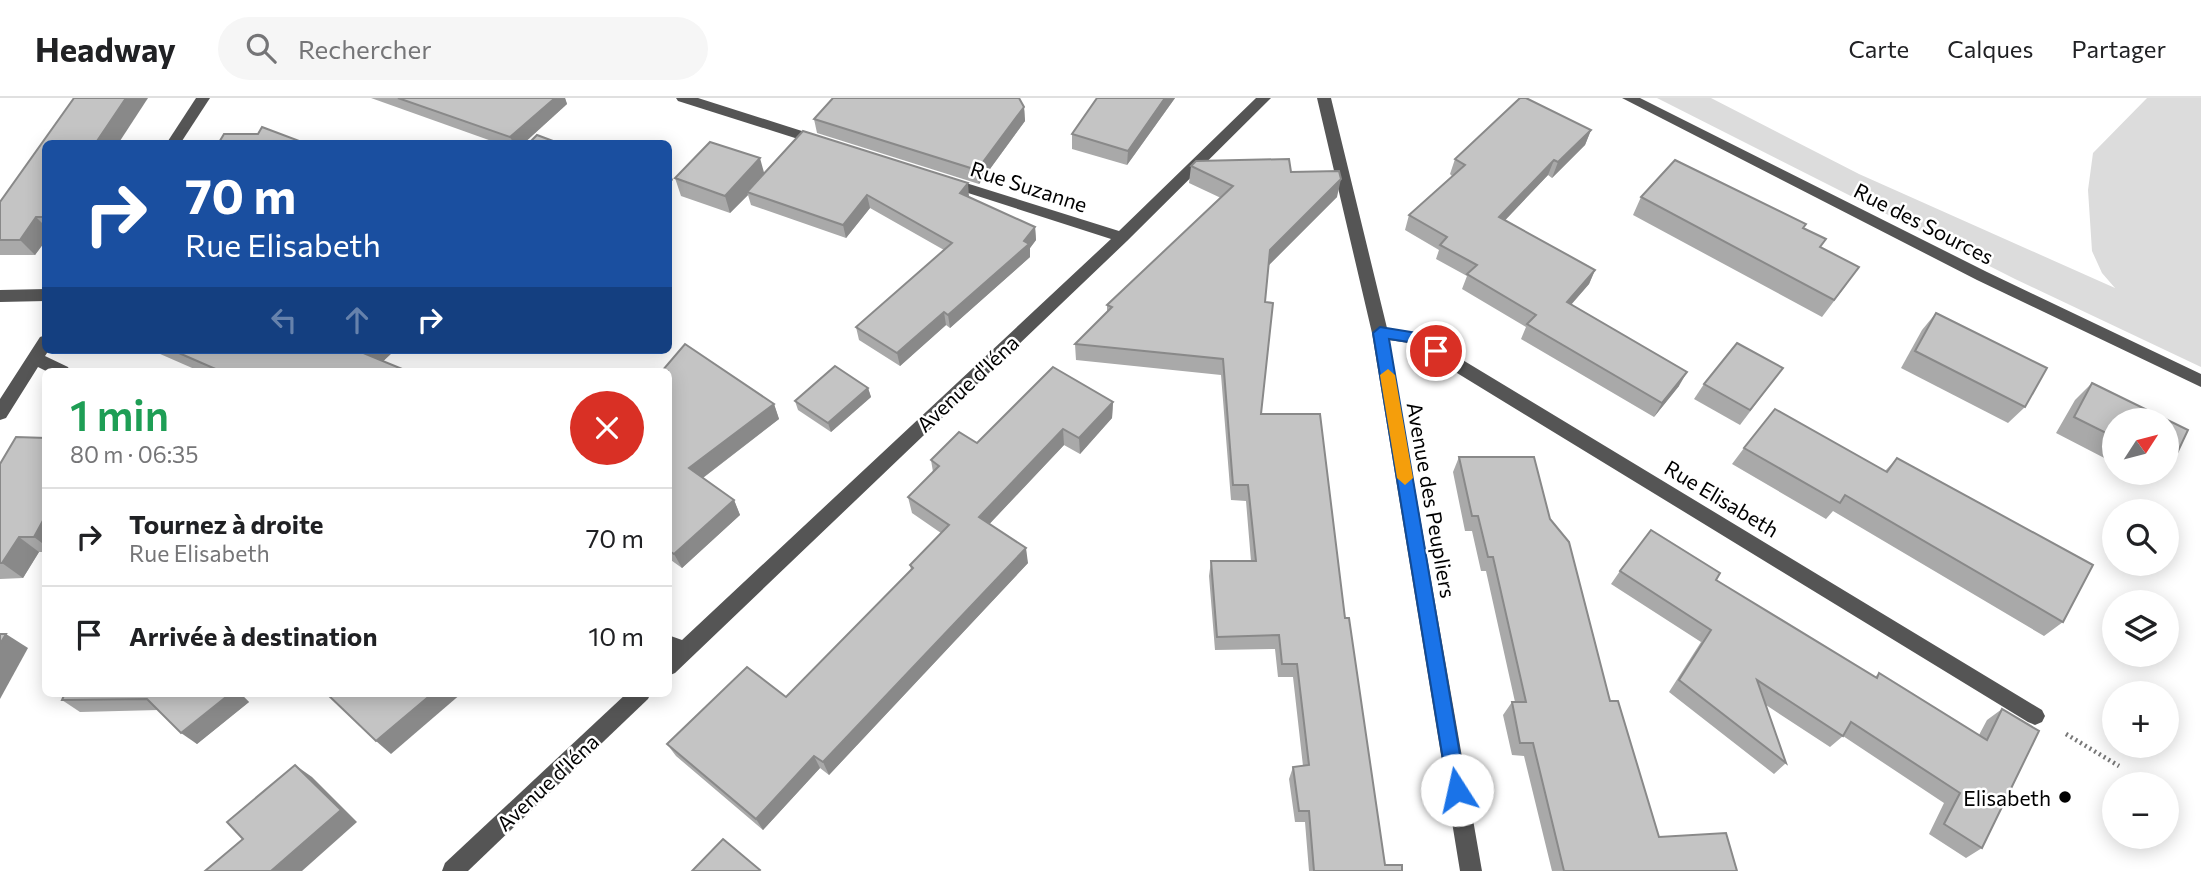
<!DOCTYPE html>
<html lang="fr">
<meta charset="utf-8">
<style>
body{margin:0;font-family:Commissioner,sans-serif;background:#f6f6f6;color:#202124;height:100vh;display:flex;flex-direction:column;font-size:26px;white-space:nowrap}
*{box-sizing:border-box;margin:0}
p{font-size:23px;color:#757577}
.icon{flex:none;width:38px;height:38px;fill:none;stroke:currentColor;stroke-width:2;stroke-linecap:round;stroke-linejoin:round}
.map{position:relative;flex:1;overflow:hidden}
.sheet{position:absolute;left:42px;top:270px;width:630px;height:329px;display:flex;flex-direction:column;background:#fff;border-radius:10px;box-shadow:0 4px 18px #0003}
.sheet>*{flex:none}
.banner{position:absolute;left:42px;top:42px;width:630px;height:214px;border-radius:10px;box-shadow:0 4px 18px #0003;background:#1a4fa0;color:#fff;overflow:hidden}
.needle{width:46px;rotate:54deg}
.fabs{position:absolute;left:2102px;top:310px;display:grid;gap:14px}
.fabs a{display:grid;place-items:center;width:77px;height:77px;border-radius:50%;background:#fff;box-shadow:0 4px 18px #0003;font-size:35px}
.pin{position:absolute;display:grid;place-items:center;width:60px;height:60px;color:#fff;margin:-30px;border:4px solid #fff;border-radius:50%;box-shadow:0 2px 7px #0007}
.me{position:absolute;width:77px;margin:-38px;rotate:350deg;stroke-linejoin:round;filter:drop-shadow(0 0 5px #0008)}
.turn{display:flex;align-items:center;gap:24px;height:147px;padding:0 28px;font-size:32px}
.turn .icon{width:91px;height:91px;stroke-width:2.5}
.turn b{display:block;font-size:49px;line-height:60px}
.lanes{display:flex;align-items:center;height:66px;padding:0 28px;background:#0003;justify-content:center;gap:35px;direction:ltr}
.lanes .off{opacity:.35}
.round{display:grid;place-items:center;flex:none;width:74px;height:74px;border-radius:37px;background:#f6f6f6}
.headline{display:flex;align-items:center;justify-content:space-between;height:119px;padding:0 28px}
h1{font-size:42px;font-weight:600;line-height:52px;color:#1e9e55}
ul{padding:0;list-style:none}
li{display:flex;align-items:center;gap:21px;height:98px;padding:0 28px;border-top:2px solid #e0e0e0}
li div{flex:1}
li b{display:block;font-size:26px}
li em{font-style:normal}
header{display:flex;align-items:center;gap:42px;box-sizing:border-box;height:98px;padding:0 35px;background:#fff;border-bottom:2px solid #e0e0e0}
header strong{font-size:33px}
nav{display:flex;gap:38px;margin-inline-start:auto;font-size:24px}
.search{width:490px;height:63px;background:#f6f6f6;display:flex;align-items:center;gap:18px;box-sizing:border-box;padding:0 24px;border-radius:38px;color:#757577;font-size:26px}
.map>svg:first-child{display:block}
.green{fill:#dcdcdc}
.lines{fill:none;stroke-linecap:round;stroke-linejoin:round}
.path{stroke:#777;stroke-width:4.5;stroke-dasharray:2 3.5;stroke-linecap:butt}
.minor{fill:#555;fill-rule:evenodd}
.wall{fill:#a9a9a9}
.shaded-wall{fill:#898989}
.building{fill:#c4c4c4;stroke:#898989;stroke-width:2}
.route{fill:#1a73e8;stroke:#114b97;stroke-width:2}
.slow{fill:#f59e0b}
.poi-dot{fill:#000;stroke:#fff;stroke-width:2.5}
.labels{text-anchor:middle;dominant-baseline:central;stroke-width:5;stroke-linejoin:round;paint-order:stroke}
.street-label{font-size:21px;fill:#000;stroke:#fff}
.poi-label{font-size:21px;fill:#000;stroke:#fff;text-anchor:end}
</style>
<header>
<strong>Headway</strong>
<div class="search"><svg class="icon" aria-label="search" viewBox="0 0 24 24"><circle cx="10" cy="10" r="6"/><path d="M15 15l6 6"/></svg>Rechercher</div>
<nav><a>Carte</a><a>Calques</a><a>Partager</a></nav>
</header>
<div class="map">
<svg width="2201" height="773" viewBox="0 0 2201 773">
<rect width="100%" height="100%" fill="#fff"/>
<path class="green" d="M1657,0h54l148,76 256,114 -13,-15 -10,-22 -4,-61 5,-37 54,-55h54v269l-186,-88z"/>
<g class="lines">
<path class="path" d="M2066,636l53,32"/>
<g class="minor">
<path d="M196,0h14l-30,46h-14z"/>
<path d="M676,0h22l129,41 2,3 -2,3h-10l-139,-44z"/>
<path d="M1256,0h15l-144,143 -452,432 -7,3v-41l14,5 429,-401 -171,-55 -2,-3 2,-3h10l169,53z"/>
<path d="M1317,0h14l56,230 31,5 624,377 3,6 -3,6 -7,3 -7,-3 -620,-379 -19,-3 93,531h-22l-88,-538z"/>
<path d="M1622,0h18l347,174 214,102v13l-224,-107z"/>
<path d="M46,191v12l-46,1v-12z"/>
<path d="M46,237v15h3l-4,6 23,11 2,4h-24l-8,-4 -32,51 -6,2v-21l40,-62z"/>
<path d="M627,595h24l-3,6 -180,172h-26l3,-8z"/>
</g>
</g>
<g class="wall">
<path d="M371,0h194l2,6 -44,40h-23z"/>
<path d="M1097,0h78l-48,67 -55,-16v-15z"/>
<path d="M1024,9l1,14 -46,63 -162,-51 -3,-14z"/>
<path d="M1591,32l-6,15 -33,33 -4,-3 -43,45 90,50 -6,14 -18,21 108,81 -25,31 -133,-78 5,-12 -64,-38 5,-13 -31,-17 3,-9 -34,-20 4,-15 43,-39 -2,-2 5,-15z"/>
<path d="M46,46v96l-11,15h-35v-53z"/>
<path d="M1191,68l100,6 46,25 -69,69 -3,36 -4,112 84,204 40,247 17,6h-93l-4,-49h-10l-6,-43 4,-12 10,-1 -10,-89h-15l-3,-28 -60,1 -6,-74 2,-15h40l-5,-60 -15,-1 -10,-125 -145,-15 -1,-16 32,-32v-7l114,-107 -32,-15z"/>
<path d="M764,75l205,24 66,30 1,13 -6,8v9l-80,71 -4,-3 -46,41 -41,-26 -3,-13 88,-77 -74,-42 -24,30 -95,-33 -3,-10 -18,18 -49,-17 -6,-18z"/>
<path d="M1641,99l162,31 23,11 -6,8 27,37 -25,33 -189,-102z"/>
<path d="M1936,215l89,94 -17,16 -107,-55 21,-38z"/>
<path d="M151,252h244l-12,11 24,10h-208z"/>
<path d="M1783,270l-43,57 -46,-26 10,-15z"/>
<path d="M668,273l106,33 5,15 -76,59 31,22 6,15 -58,53 -14,-10z"/>
<path d="M2092,285l96,47 -17,36 -5,3v-49h-52v43l-58,-30 19,-33z"/>
<path d="M868,290l3,9 -40,35 -33,-22 -3,-9z"/>
<path d="M1113,304l-1,16 -32,36 -16,-9 -75,79 39,39 -199,212 -9,-7 -57,62 -87,-74 -9,-12 119,-47 125,-127 -1,-5 31,-32 -29,-20 -4,-16 25,-25 -2,-12 46,-17z"/>
<path d="M46,340v114h-7l-16,26 -23,1v-115z"/>
<path d="M1744,350l141,23 12,-13 166,164 -19,14 -211,-125 -7,8 -94,-55z"/>
<path d="M1459,359l91,62 60,182 49,136 78,34h-185l-28,-115 -12,-1 -9,-40 9,-13h3l-29,-131h-5l-9,-40h-7l-12,-59z"/>
<path d="M2133,374h30l-12,10z"/>
<path d="M1620,473l96,9 159,97 4,-4 100,62 8,-15 15,-11 -20,139 -16,10 -37,-24 15,-31 -101,-67 -13,11 -64,-42 20,58 -12,11 -105,-82 32,-50 -90,-58z"/>
<path d="M65,595h175l9,9 -52,42 -39,-34 -78,2 -18,-12z"/>
</g>
<g class="shaded-wall">
<path d="M126,0h22l-30,46h-23z"/>
<path d="M555,0h10l2,6 -44,40h-9l-4,-7z"/>
<path d="M1165,0h10l-48,67 1,-14z"/>
<path d="M1024,9l1,14 -46,63 -2,-14z"/>
<path d="M1591,32l-6,15 -33,33 6,-16z"/>
<path d="M760,60l5,18 -18,16 1,3 -18,18 -5,-17z"/>
<path d="M1554,62l-6,15 -54,57 5,-15z"/>
<path d="M668,70l5,12 -5,5z"/>
<path d="M1341,81l-4,18 -70,70 3,-17z"/>
<path d="M968,85l1,14 -7,10 -2,-14z"/>
<path d="M867,97l3,13 -24,30 -3,-13z"/>
<path d="M36,119l10,10v13l-11,15 -15,-15z"/>
<path d="M1035,129l1,13 -6,8v9l-80,71 -2,-13 76,-74z"/>
<path d="M1595,172l-6,14 -29,33 7,-15z"/>
<path d="M944,214l2,13 -46,41 -3,-13z"/>
<path d="M366,252h29l-20,19 -12,-16z"/>
<path d="M1687,274l-8,14 -25,31 8,-14z"/>
<path d="M868,290l3,9 -40,35 -3,-9z"/>
<path d="M1113,304l-1,16 -32,36 -1,-16z"/>
<path d="M774,306l5,15 -83,64 -7,-15z"/>
<path d="M1063,331l1,16 -83,88 -2,-16z"/>
<path d="M734,402l6,15 -58,53 -8,-14z"/>
<path d="M46,417v31l-12,-9z"/>
<path d="M19,439l20,15 -16,26 -21,-15z"/>
<path d="M1026,450l2,15 -199,212 -6,-13z"/>
<path d="M6,536l22,14 -28,51v-55z"/>
<path d="M231,595h9l9,9 -52,42 -16,-11z"/>
<path d="M433,595h29l-71,61 -15,-13z"/>
<path d="M814,658l6,12 -57,62 -7,-11z"/>
<path d="M295,667l17,12 45,45 -55,49h-31z"/>
</g>
<g class="building">
<path d="M74,0h52l-31,46h-49v72l-2,1h-8l-16,23h-20v-38z"/>
<path d="M398,0h157l-45,39z"/>
<path d="M833,0h186l5,9 -47,63 -163,-51z"/>
<path d="M1097,0h68l-37,53 -56,-17z"/>
<path d="M1520,0h6l65,32 -33,32 -4,-2 -55,57 96,53 -28,32 120,70 -25,31 -135,-79 9,-9 -69,-41 10,-9 -37,-20 7,-8 -38,-22 56,-50 -10,-6z"/>
<path d="M262,29l40,15 -1,2h-83l6,-10h34z"/>
<path d="M803,33l165,52 -8,10 75,34 -11,14 5,3 -81,71 -4,-3 -47,41 -41,-26 96,-84 -85,-48 -24,30 -96,-33z"/>
<path d="M537,37l24,9h-33z"/>
<path d="M710,44l50,16 -35,38 -50,-18z"/>
<path d="M1289,61l2,13 48,-1 2,8 -71,71 -5,52 8,1 -12,111h59l25,204h4l36,247h17v6h-88l-5,-60h-10l-6,-44 16,-2 -12,-101h-15l-3,-29 -62,2 -6,-76h45l-8,-76h-15l-10,-126 -148,-15 37,-37 -5,-2 126,-119 -42,-20 5,-5z"/>
<path d="M1675,62l131,64 -3,4 23,11 -6,8 39,20 -25,33 -193,-103z"/>
<path d="M1936,215l111,55 -22,39 -110,-56z"/>
<path d="M1737,245l46,25 -33,42 -46,-26z"/>
<path d="M685,246l89,60 -85,64 45,32 -60,54 -6,-4v-179h-6z"/>
<path d="M172,252h194l-3,3 44,18h-187z"/>
<path d="M835,268l33,22 -40,35 -33,-22z"/>
<path d="M1053,269l60,35 -34,36 -16,-9 -84,88 47,31 -203,214 -9,-6 -58,63 -89,-75 80,-77 39,30 127,-129 -3,-3 39,-40 -41,-28 31,-31 -8,-6 28,-28 18,11z"/>
<path d="M2092,285l96,47 -17,36 -5,-2v-44h-52v17l-40,-20z"/>
<path d="M1775,311l112,63 10,-14 196,107 -30,57 -218,-127 -5,8 -96,-55z"/>
<path d="M16,339l30,1v77l-12,22h-15l-17,26h-2v-99z"/>
<path d="M1459,359h75l16,62 19,23 41,159h8l41,136 67,-4 11,38h-173l-31,-128h-13l-8,-41h14l-33,-145h-5l-10,-41h-6z"/>
<path d="M1651,432l69,43 -4,7 161,98 2,-5 108,67 15,-31 37,22 -57,117 -38,-24 16,-31 -109,-71 -8,14 -86,-56 29,83 -107,-83 32,-50 -91,-59z"/>
<path d="M0,536h6l-6,10z"/>
<path d="M65,595h166l-50,40 -34,-34 -85,1z"/>
<path d="M326,595h107l-57,48z"/>
<path d="M295,667l46,45 -70,61h-66l38,-32 -16,-17z"/>
<path d="M723,741l37,31 -1,1h-67z"/>
</g>
<path class="route" d="M1380,229l37,6 26,18 -7,6 -27,-15 -20,-3 77,451 -2,7 -7,2 -7,-2 -2,-7 -75,-457z"/>
<path class="slow" d="M1388,271l7,6 18,103 -8,7 -8,-7 -17,-103z"/>
<circle class="poi-dot" cx="2065" cy="699" r="7"/>
<g class="labels">
<g class="street-label">
<text transform="translate(1029 88) rotate(18)">Rue Suzanne</text>
<text transform="translate(1924 125) rotate(27)">Rue des Sources</text>
<text transform="translate(967 285) rotate(-43)">Avenue d'Iéna</text>
<text transform="translate(1722 400) rotate(31)">Rue Elisabeth</text>
<text transform="translate(1432 402) rotate(80)">Avenue des Peupliers</text>
<text transform="translate(547 684) rotate(-43)">Avenue d'Iéna</text>
</g>
<g class="poi-label">
<text x="2051" y="699">Elisabeth</text>
</g>
</g>
</svg>
<div class="fabs">
<a><svg class="needle" viewBox="-14 -14 28 28"><path d="M0-13l5 13h-10z" fill="#e53935"/><path d="M0 13l5-13h-10z" fill="#757577"/></svg></a>
<a><svg class="icon" aria-label="search" viewBox="0 0 24 24"><circle cx="10" cy="10" r="6"/><path d="M15 15l6 6"/></svg></a>
<a><svg class="icon" aria-label="layers" viewBox="0 0 24 24"><path d="M12 4l9 5-9 5-9-5zM3 14l9 5 9-5"/></svg></a>
<a>+</a>
<a>−</a>
</div>
<div class="pin" style="left:1436px;top:253px;background:#d93025"><svg class="icon" aria-label="arrive" viewBox="0 0 24 24"><path d="M6 21V4h12l-3 4 3 4H6"/></svg></div>
<svg class="me" style="left:1457px;top:692px" viewBox="-20 -20 40 40"><circle r="19" fill="#fff"/><path d="M0-13L10 11 0 6-10 11z" fill="#1a73e8"/></svg>
<div class="banner">
<div class="turn"><svg class="icon" aria-label="right" viewBox="0 0 24 24"><path d="M7 20v-9h11M14 6l5 5-5 5"/></svg><div><b>70 m</b>Rue Elisabeth</div></div>
<div class="lanes"><svg class="icon off" aria-label="left" viewBox="0 0 24 24"><path d="M17 20v-9H6M10 6l-5 5 5 5"/></svg><svg class="icon off" aria-label="ahead" viewBox="0 0 24 24"><path d="M12 20V5M6 11l6-6 6 6"/></svg><svg class="icon" aria-label="right" viewBox="0 0 24 24"><path d="M7 20v-9h11M14 6l5 5-5 5"/></svg></div>
</div>
<section class="sheet">
<div class="headline"><div><h1>1 min</h1><p>80 m · 06:35</p></div><a class="round" style="background:#d93025;color:#fff"><svg class="icon" aria-label="close" viewBox="0 0 24 24"><path d="M6 6l12 12M18 6L6 18"/></svg></a></div>
<ul>
<li><svg class="icon" aria-label="right" viewBox="0 0 24 24"><path d="M7 20v-9h11M14 6l5 5-5 5"/></svg><div><b>Tournez à droite</b><p>Rue Elisabeth</p></div><em>70 m</em></li>
<li><svg class="icon" aria-label="arrive" viewBox="0 0 24 24"><path d="M6 21V4h12l-3 4 3 4H6"/></svg><div><b>Arrivée à destination</b></div><em>10 m</em></li>
</ul>
</section>
</div>
